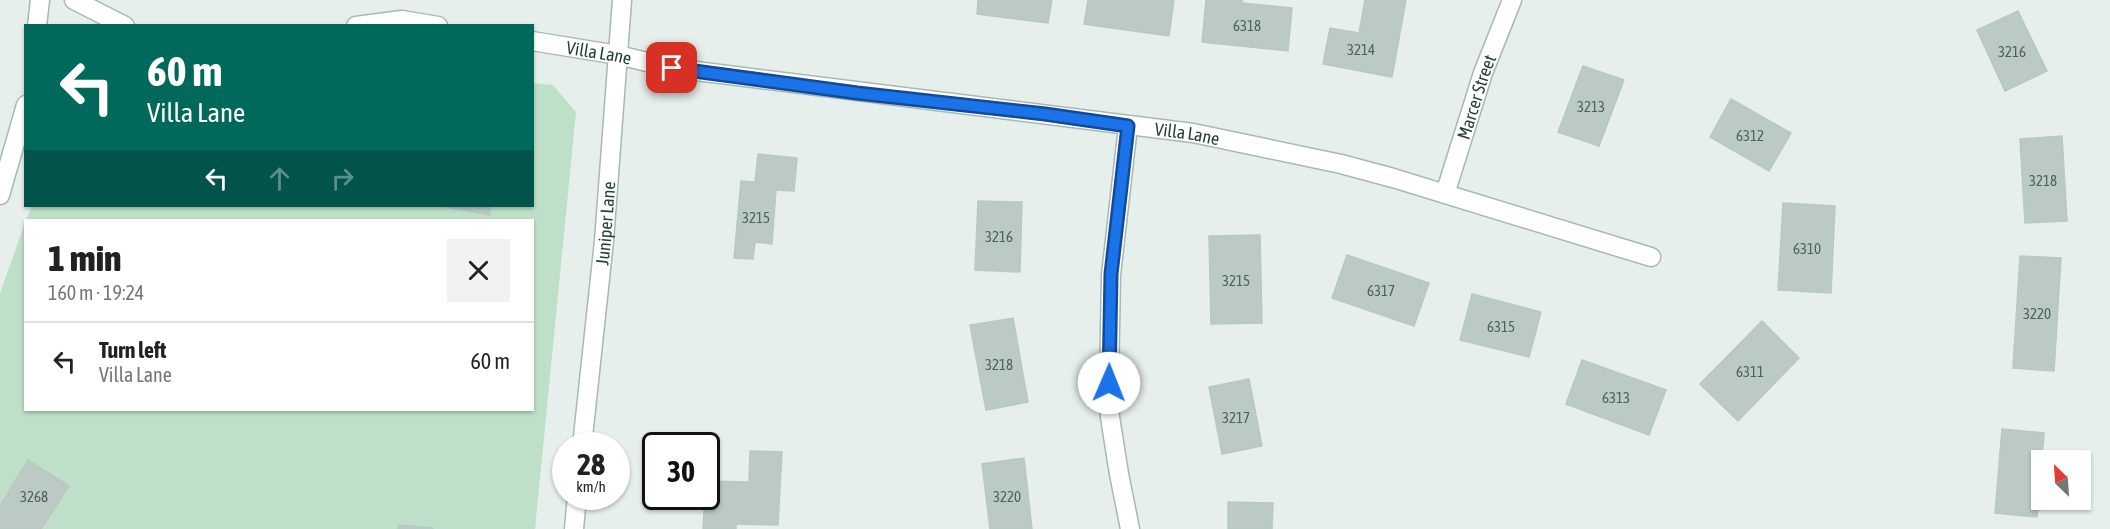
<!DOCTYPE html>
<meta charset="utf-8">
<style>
body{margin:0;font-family:"Asap Condensed",sans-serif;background:#f2f2f2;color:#222;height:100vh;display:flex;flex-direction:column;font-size:22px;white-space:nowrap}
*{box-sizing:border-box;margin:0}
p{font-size:20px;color:#767676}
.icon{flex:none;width:33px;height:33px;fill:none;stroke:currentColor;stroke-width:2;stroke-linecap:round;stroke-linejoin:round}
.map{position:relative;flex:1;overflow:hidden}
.side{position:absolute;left:24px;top:219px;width:510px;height:192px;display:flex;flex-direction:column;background:#fff;border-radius:0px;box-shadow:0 2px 4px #0004}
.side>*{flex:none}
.hud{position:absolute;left:24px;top:24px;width:510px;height:183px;border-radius:0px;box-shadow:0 2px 4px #0004;background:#00695c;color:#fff;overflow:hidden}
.needle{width:39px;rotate:335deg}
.buttons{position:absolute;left:2031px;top:450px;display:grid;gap:12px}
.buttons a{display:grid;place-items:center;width:60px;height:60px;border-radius:0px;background:#fff;box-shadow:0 2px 4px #0004;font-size:30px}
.speed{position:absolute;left:552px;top:432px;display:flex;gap:12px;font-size:30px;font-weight:700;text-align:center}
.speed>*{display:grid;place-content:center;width:78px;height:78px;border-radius:50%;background:#fff;box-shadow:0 2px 4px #0004;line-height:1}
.speed small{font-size:15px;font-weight:400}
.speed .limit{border:3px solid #111;border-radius:9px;background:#fff;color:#111}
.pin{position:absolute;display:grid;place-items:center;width:51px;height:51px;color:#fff;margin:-26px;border-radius:12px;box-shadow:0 3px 9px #0006}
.me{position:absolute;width:66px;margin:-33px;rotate:1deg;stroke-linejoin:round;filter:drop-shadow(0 0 4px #0008)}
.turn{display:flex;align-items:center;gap:21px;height:126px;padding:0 24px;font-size:27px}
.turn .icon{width:78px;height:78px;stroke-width:2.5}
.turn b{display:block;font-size:42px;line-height:51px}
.lanes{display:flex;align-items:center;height:57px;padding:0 24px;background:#0003;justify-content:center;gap:30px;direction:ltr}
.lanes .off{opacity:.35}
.round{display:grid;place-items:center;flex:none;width:63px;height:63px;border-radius:0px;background:#f2f2f2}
.head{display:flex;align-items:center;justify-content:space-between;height:102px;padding:0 24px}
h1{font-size:36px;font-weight:800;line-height:45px}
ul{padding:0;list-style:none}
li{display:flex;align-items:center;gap:18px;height:78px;padding:0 24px;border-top:2px solid #e0e0e0}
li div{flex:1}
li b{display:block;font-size:22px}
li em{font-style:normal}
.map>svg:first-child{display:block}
.green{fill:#bfe0c8}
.building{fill:#bbcac4;stroke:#b8c9c2;stroke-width:1.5}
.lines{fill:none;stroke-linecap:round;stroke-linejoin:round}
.minor-casing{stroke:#a8b8b2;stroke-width:21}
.minor{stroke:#fff;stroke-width:18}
.route-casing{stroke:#114b97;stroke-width:15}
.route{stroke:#1a73e8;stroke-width:10}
.labels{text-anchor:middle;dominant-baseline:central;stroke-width:4.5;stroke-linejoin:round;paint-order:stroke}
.number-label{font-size:15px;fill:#4a645c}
.street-label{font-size:18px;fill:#24423a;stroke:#f7fbf9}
</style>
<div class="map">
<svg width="2110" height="529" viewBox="0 0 2110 529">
<rect width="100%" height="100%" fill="#e6efeb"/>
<path class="green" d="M533,83l20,2 23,27 -41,417h-535v-236l25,-70 1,187h506v-190h-506l6,-14h500z"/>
<g class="building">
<path d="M978,0h74l-4,23 -71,-9z"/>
<path d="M1088,0h86l-5,36 -85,-12z"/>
<path d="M1206,0h36v3l50,5 -4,43 -86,-9z"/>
<path d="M1365,0h41l-14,77 -69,-13 7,-36 29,5z"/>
<path d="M2018,11l29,60 -42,20 -28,-61z"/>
<path d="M1583,66l41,14 -25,66 -41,-14z"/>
<path d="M1731,99l60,34 -22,38 -59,-34z"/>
<path d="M2062,136l5,85 -42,2 -5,-84z"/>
<path d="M758,154l39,4 -3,33 -18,-1 -4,54 -17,-2 -2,17 -19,-1 7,-77 14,1z"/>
<path d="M978,201l44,1 -2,70 -45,-2z"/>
<path d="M1783,203l52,3 -4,87 -53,-3z"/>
<path d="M442,206h49l-2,9z"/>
<path d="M1260,235l2,88 -51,1 -2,-88z"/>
<path d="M1347,255l82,28 -15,43 -82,-28z"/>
<path d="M2020,256l41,2 -7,113 -41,-3z"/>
<path d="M1472,294l69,18 -12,45 -69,-17z"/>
<path d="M1013,318l15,84 -42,8 -16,-85z"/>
<path d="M1762,321l37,37 -61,63 -38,-37z"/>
<path d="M1582,360l84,30 -17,45 -83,-31z"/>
<path d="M1249,379l13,67 -40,8 -13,-67z"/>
<path d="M2002,429l42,4 -7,84 -42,-4z"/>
<path d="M750,451l32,1 -4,73 -42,-1v5h-33l3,-48 43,1z"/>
<path d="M1024,458l8,71h-42l-8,-65z"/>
<path d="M28,460l41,26 -28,43h-41v-23z"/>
<path d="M1228,502l45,1 -1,26h-44z"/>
<path d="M399,525l34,3v1h-35z"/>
</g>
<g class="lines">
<g class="minor-casing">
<g id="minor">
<path d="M74,0l51,26"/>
<path d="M37,26l3,-26"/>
<path d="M356,26l46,-6 36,6"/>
<path id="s1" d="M532,41l86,14 54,13 521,65 148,31 52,14 258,79"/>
<path d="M1128,126l-17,149 -2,108 1,34 9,57 11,55"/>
<path id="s2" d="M1445,194l38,-121 29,-73"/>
<path d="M0,195l26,-90"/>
<path id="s3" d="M582,446l22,-205 18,-241"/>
<path d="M574,529l3,-33"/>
</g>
</g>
<use href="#minor" class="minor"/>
</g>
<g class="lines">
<g class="route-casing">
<path id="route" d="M672,68l185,25 188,21 83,12 -17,148 -2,109"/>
</g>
<use href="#route" class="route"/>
</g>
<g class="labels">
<g class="number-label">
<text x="1247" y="25">6318</text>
<text x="1361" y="49">3214</text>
<text x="2012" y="51">3216</text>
<text x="1591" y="106">3213</text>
<text x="1750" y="135">6312</text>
<text x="2043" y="180">3218</text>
<text x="756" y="217">3215</text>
<text x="999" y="236">3216</text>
<text x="1807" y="248">6310</text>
<text x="1236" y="280">3215</text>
<text x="1381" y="290">6317</text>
<text x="2037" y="313">3220</text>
<text x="1501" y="326">6315</text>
<text x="999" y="364">3218</text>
<text x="1750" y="371">6311</text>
<text x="1616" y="397">6313</text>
<text x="1236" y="417">3217</text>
<text x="34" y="496">3268</text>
<text x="1007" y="496">3220</text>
</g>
<g class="street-label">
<text stroke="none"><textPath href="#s1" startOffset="68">Villa Lane</textPath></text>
<text stroke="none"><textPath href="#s2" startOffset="102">Marcer Street</textPath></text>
<text stroke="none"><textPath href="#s1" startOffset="662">Villa Lane</textPath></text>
<text stroke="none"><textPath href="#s3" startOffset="224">Juniper Lane</textPath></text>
</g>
</g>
</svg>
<div class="buttons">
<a><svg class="needle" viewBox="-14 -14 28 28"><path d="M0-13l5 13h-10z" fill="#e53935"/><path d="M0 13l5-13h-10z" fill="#767676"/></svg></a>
</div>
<div class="speed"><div>28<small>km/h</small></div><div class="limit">30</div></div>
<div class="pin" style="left:672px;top:68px;background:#d93025"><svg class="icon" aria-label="arrive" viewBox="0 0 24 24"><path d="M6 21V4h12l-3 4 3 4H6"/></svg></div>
<svg class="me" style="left:1109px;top:383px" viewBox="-20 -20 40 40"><circle r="19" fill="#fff"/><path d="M0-13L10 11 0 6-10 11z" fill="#1a73e8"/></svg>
<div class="hud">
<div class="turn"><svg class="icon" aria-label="left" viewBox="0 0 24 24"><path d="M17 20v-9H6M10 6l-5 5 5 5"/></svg><div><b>60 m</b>Villa Lane</div></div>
<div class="lanes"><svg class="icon" aria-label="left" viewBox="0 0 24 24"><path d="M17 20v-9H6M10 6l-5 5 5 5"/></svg><svg class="icon off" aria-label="ahead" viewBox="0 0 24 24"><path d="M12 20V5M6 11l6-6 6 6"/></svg><svg class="icon off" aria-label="right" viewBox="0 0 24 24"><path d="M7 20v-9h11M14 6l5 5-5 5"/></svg></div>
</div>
<section class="side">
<div class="head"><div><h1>1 min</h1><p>160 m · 19:24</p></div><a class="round"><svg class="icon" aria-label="close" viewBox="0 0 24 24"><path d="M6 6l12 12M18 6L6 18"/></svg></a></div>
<ul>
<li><svg class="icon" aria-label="left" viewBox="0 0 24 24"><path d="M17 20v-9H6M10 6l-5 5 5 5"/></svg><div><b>Turn left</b><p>Villa Lane</p></div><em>60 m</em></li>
</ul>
</section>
</div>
